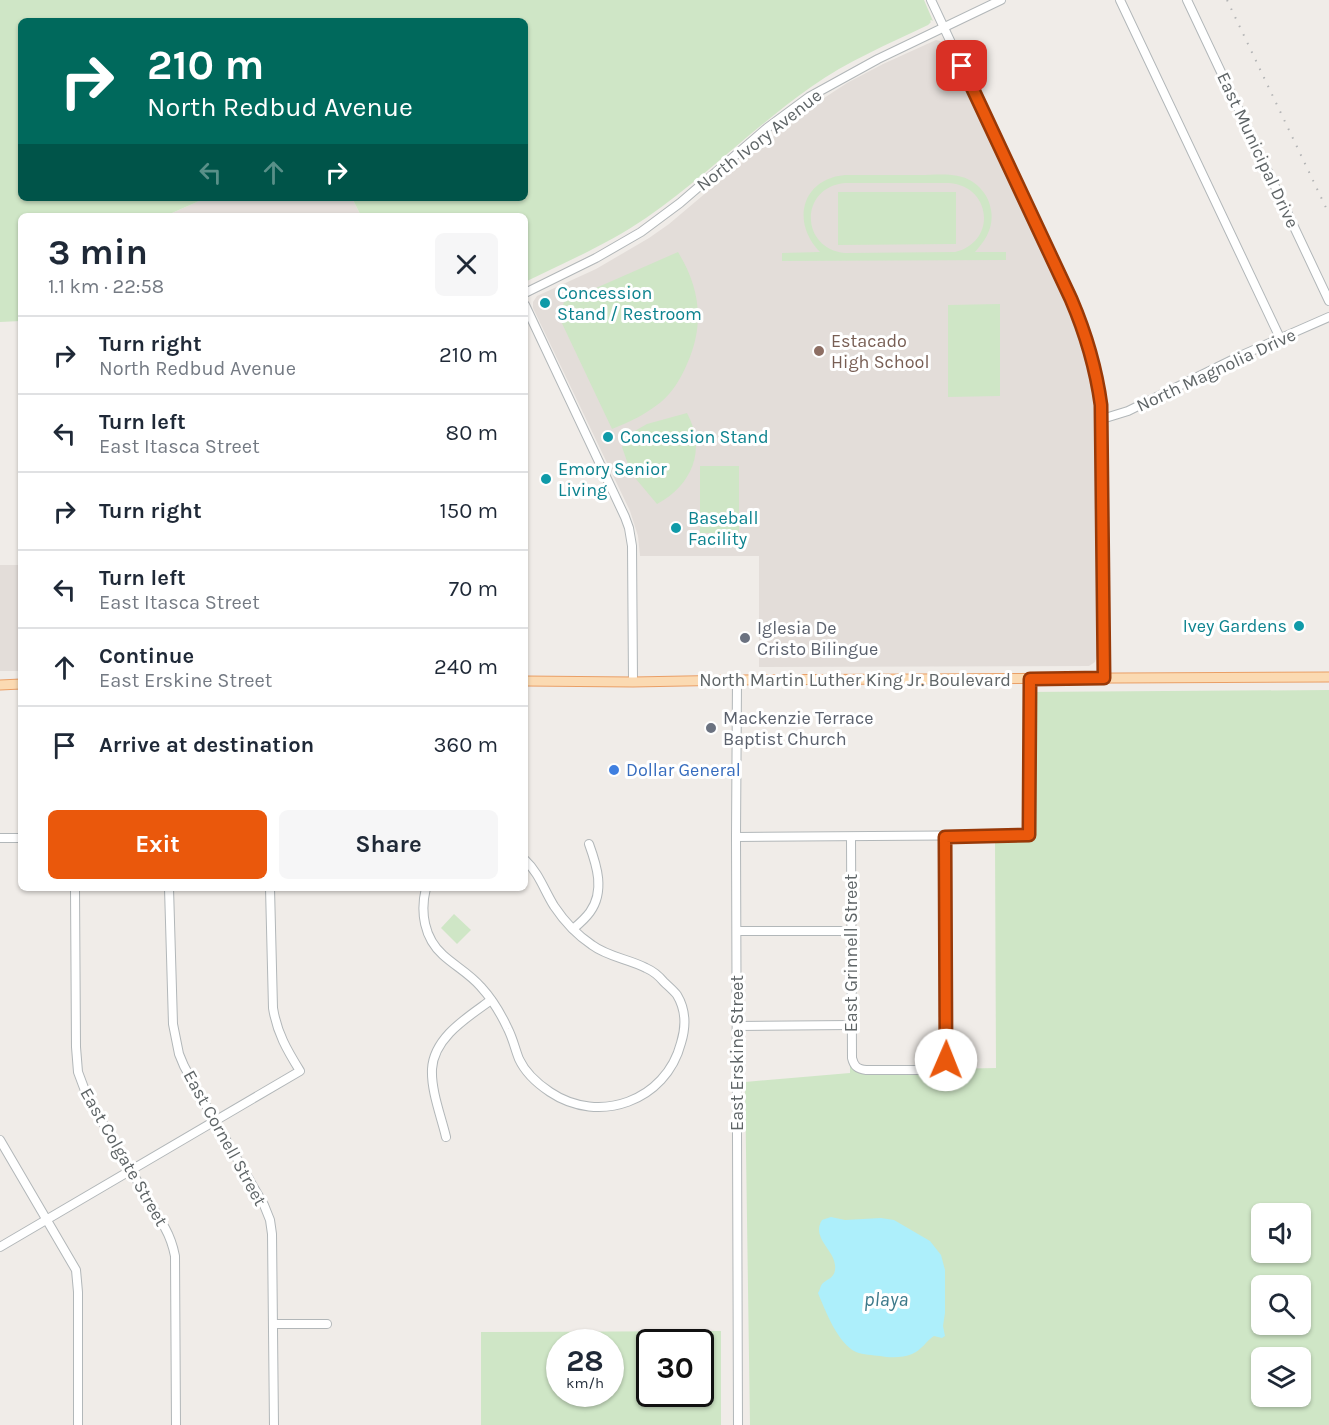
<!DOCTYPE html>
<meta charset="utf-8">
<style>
body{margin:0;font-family:Karla,sans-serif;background:#f6f6f7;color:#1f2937;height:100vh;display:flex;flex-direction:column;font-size:22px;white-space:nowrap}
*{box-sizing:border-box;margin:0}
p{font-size:20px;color:#747a83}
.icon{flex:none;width:33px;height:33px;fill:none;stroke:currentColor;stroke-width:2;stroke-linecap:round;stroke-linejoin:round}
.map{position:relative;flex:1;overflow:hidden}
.side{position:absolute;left:18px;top:213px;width:510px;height:678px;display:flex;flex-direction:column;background:#fff;border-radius:9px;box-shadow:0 2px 4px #0004}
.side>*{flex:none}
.banner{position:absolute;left:18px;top:18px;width:510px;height:183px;border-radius:9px;box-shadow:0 2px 4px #0004;background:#00695c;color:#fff;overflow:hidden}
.buttons{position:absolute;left:1251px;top:1203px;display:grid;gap:12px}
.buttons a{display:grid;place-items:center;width:60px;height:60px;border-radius:9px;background:#fff;box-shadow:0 2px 4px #0004;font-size:30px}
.speed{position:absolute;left:546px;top:1329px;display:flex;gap:12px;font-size:30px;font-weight:700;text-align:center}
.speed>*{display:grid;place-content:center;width:78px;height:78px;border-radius:50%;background:#fff;box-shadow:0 2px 4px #0004;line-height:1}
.speed small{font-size:15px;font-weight:400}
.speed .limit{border:3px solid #111;border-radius:9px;background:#fff;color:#111}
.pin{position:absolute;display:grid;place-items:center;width:51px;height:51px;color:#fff;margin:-26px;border-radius:12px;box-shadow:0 3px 9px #0006}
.me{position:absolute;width:66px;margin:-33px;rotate:1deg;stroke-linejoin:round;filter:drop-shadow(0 0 4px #0008)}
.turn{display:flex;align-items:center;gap:21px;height:126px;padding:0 30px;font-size:27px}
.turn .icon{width:78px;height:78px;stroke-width:2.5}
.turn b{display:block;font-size:42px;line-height:51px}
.lanes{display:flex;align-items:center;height:57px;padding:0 30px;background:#0003;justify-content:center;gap:30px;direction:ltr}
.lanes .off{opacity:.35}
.round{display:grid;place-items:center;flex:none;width:63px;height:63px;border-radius:9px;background:#f6f6f7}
.headline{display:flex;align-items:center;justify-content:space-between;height:102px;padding:0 30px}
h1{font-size:36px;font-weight:700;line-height:45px}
.cta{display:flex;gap:12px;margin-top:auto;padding:12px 30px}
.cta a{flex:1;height:69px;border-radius:9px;background:#ea580c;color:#fff;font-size:24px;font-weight:700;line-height:69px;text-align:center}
.cta a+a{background:#f6f6f7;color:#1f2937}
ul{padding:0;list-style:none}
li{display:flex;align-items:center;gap:18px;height:78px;padding:0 30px;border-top:2px solid #e0e1e3}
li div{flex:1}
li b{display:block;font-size:22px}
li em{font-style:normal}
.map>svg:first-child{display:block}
.education{fill:#e3ddd9}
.green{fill:#cfe6c6;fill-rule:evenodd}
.water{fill:#adeffb}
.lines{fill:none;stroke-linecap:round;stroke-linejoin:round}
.minor-casing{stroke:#b2b7b9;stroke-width:10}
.major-casing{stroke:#ea9f66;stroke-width:11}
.minor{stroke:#fff;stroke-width:8}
.major{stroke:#fbdab2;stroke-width:9}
.rail{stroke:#b3b4b5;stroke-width:2;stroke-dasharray:1.5 8;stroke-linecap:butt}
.route-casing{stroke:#983908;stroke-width:15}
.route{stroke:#ea580c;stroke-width:10}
.culture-dot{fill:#0f9aa8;stroke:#fff;stroke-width:2}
.education-dot{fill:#8d6e63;stroke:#fff;stroke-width:2}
.worship-dot{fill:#6b7280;stroke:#fff;stroke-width:2}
.shop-dot{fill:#3f7fe0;stroke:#fff;stroke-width:2}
.labels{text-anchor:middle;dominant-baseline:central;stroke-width:6;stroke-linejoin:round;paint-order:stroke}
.street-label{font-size:18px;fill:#5f6567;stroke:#fff}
.culture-label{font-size:18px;fill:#0d838f;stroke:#fff;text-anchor:start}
.education-label{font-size:18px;fill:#785e54;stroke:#fff;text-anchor:start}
.worship-label{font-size:18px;fill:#5b616d;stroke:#fff;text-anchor:start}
.shop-label{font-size:18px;fill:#366cbe;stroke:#fff;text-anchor:start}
.water-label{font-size:20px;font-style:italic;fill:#3c798a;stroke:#fff}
</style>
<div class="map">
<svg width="1329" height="1425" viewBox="0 0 1329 1425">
<rect width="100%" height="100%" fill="#f0ece8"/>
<g class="education">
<path d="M936,40l4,1 4,4 100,209 23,51 20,55 7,38 2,33 1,225 -2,6 -6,4 -330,1v-111h-119l-2,-20 -8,-25 -97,-203v-6l4,-6 59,-27 53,-31 20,-14 96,-81 56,-43 26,-17 36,-19z"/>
<path d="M206,198h146l9,18h-191l2,-3z"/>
<rect x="0" y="565" width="21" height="106"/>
</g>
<g class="green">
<path d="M0,0h924l9,21 -2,-1 -1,1 1,1 -3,3c-39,19 -81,36 -117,62 -57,40 -107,91 -165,131 -38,26 -80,44 -121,64v-66h-164l-9,-18h173v-177h-504v177h185l-34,15 -2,3h-149v105l-21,1z"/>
<path d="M845,175c25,0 50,0 75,0 13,0 29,-2 42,2 15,4 27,18 29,33 3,17 -5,30 -16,42h31v8l-224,1v-8l38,-1c-29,-29 -19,-73 25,-77zM845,183h104c43,3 48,59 6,69l-110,1c-45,-4 -46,-66 0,-70z"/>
<path d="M838,192h118v52l-118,1z"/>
<path d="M678,252c22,36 27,72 9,112 -6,14 -14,28 -26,38 -15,12 -31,20 -49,27l-53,-112 5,-15z"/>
<path d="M1000,304v92l-52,1v-92z"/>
<path d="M687,413c20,37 5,72 -30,91l-26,-31 -9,-26 4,-11 21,-12z"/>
<rect x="700" y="466" width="39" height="67"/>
<path d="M1329,690v735h-579l-5,-343 105,-9v-7h97v3l49,-1 -1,-226 29,-11v-139zM1262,1214h38v38h-38zM1262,1286h38v38h-38zM1262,1358h38v38h-38z"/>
<path d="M454,914l17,16 -14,14 -16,-16z"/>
<path d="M721,1331v94h-240v-93zM560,1342h50v52h-50zM650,1342h50v52h-50z"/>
</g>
<path class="water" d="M831,1217l14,3 36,-2 13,2 36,21 11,14 4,15v43l-2,13 2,10 -3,2 -8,-2c-8,5 -12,14 -22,18 -9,4 -22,4 -32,2 -7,-1 -17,-1 -24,-4 -18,-8 -31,-42 -38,-59 2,-3 2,-6 4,-9 5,-5 12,-6 13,-14 3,-19 -25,-31 -13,-50z"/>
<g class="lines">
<g class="minor-casing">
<g id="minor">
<path d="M931,0l140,299c15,35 25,69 30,106l3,273"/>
<path d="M1120,0l160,338"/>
<path d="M1187,0l142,301"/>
<path d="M525,293l71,-35 45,-26 39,-29 87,-75 42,-31 69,-38 123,-59"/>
<path d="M525,305l100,212 4,11 3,18 1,136"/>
<path d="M1102,419l26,-8 112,-55 89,-39"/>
<path d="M737,680l-1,157 2,588"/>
<path d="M736,837l293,-2 1,-156"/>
<path d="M851,837l1,221c2,8 5,11 14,12h69l9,-4 2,-5 -1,-224"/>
<path d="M0,838h21"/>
<path d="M75,888l1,159 2,25 9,24 78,132c5,9 8,18 10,28l1,169"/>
<path d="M169,888l4,136 6,30 5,12 17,31 63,108 6,15 2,14 2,191"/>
<path d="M426,888c-6,24 -2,50 17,67 12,11 27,19 38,32 11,12 20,27 27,42 5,10 7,20 11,30 6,13 19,25 31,33 49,33 116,9 131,-49 5,-16 5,-33 -4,-48 -4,-5 -9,-9 -13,-13 -5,-6 -11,-11 -18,-14 -17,-9 -38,-11 -54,-23 -15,-10 -28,-24 -38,-39 -10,-16 -15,-33 -29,-46"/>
<path d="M573,929c6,-5 12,-10 17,-17 15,-21 7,-46 -1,-68"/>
<path d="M737,931h114"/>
<path d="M737,1026l114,-1"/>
<path d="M446,1137c-5,-21 -15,-46 -14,-68 2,-32 36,-52 59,-69"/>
<path d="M0,1140l76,130 2,22v133"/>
<path d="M0,1247l300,-176c-13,-21 -23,-38 -27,-63l-3,-120"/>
<path d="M273,1324h54"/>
</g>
</g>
<g class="major-casing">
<g id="major">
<path d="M525,681l108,1 104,-2 592,-3"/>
<path d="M0,685l21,-1"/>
</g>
</g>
<use href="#minor" class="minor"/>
<use href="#major" class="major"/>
<path class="rail" d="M1227,0l102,214"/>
</g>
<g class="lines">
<g class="route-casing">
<path id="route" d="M946,1060l-1,-223 84,-2 1,-156 74,-1 -3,-273c-5,-37 -15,-71 -30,-106l-109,-233"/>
</g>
<use href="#route" class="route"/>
</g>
<g class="culture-dot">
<circle cx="545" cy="303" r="6"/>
<circle cx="608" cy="437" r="6"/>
<circle cx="546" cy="479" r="6"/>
<circle cx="676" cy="528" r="6"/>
<circle cx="1299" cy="626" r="6"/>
</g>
<circle class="education-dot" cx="819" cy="351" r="6"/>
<g class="worship-dot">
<circle cx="745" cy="638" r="6"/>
<circle cx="711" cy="728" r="6"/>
</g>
<circle class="shop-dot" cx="614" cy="770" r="6"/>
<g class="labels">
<g class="street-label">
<text transform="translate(759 140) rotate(-38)">North Ivory Avenue</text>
<text transform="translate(1258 150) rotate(65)">East Municipal Drive</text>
<text transform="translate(1216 370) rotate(-25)">North Magnolia Drive</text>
<text x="855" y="680">North Martin Luther King Jr. Boulevard</text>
<text transform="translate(851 953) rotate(-90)">East Grinnell Street</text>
<text transform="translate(737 1053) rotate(-90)">East Erskine Street</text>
<text transform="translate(225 1138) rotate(61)">East Cornell Street</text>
<text transform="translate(124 1157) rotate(60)">East Colgate Street</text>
</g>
<g class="culture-label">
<text x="557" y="293">Concession<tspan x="557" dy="21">Stand / Restroom</tspan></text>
<text x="620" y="437">Concession Stand</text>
<text x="558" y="469">Emory Senior<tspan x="558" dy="21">Living</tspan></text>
<text x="688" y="518">Baseball<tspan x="688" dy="21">Facility</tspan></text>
<text x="1287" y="626" text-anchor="end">Ivey Gardens</text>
</g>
<g class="education-label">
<text x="831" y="341">Estacado<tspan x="831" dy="21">High School</tspan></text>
</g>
<g class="worship-label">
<text x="757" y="628">Iglesia De<tspan x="757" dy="21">Cristo Bilingue</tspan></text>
<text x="723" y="718">Mackenzie Terrace<tspan x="723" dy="21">Baptist Church</tspan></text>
</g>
<g class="shop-label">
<text x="626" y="770">Dollar General</text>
</g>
<g class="water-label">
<text x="886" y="1299">playa</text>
</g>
</g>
</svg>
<div class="buttons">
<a><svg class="icon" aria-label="sound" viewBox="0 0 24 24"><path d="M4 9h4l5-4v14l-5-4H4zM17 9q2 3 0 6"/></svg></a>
<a><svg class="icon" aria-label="search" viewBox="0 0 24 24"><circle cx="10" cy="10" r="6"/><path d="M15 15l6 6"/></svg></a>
<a><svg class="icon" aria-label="layers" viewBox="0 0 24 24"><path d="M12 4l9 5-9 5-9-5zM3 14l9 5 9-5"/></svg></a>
</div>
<div class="speed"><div>28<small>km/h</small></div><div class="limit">30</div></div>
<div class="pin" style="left:962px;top:66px;background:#d93025"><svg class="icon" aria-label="arrive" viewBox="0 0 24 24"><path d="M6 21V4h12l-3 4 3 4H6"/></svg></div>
<svg class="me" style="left:946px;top:1060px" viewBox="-20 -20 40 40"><circle r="19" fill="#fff"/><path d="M0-13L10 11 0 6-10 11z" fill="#ea580c"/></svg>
<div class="banner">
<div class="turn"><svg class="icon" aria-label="right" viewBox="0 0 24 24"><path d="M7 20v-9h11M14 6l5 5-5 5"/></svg><div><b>210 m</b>North Redbud Avenue</div></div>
<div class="lanes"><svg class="icon off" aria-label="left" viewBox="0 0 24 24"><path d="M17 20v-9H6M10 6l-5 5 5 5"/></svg><svg class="icon off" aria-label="ahead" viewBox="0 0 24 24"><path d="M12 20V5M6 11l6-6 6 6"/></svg><svg class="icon" aria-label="right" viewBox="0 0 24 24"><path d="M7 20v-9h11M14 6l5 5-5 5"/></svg></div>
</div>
<section class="side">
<div class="headline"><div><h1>3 min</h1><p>1.1 km · 22:58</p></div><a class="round"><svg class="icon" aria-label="close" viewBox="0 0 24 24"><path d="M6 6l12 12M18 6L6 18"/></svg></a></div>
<ul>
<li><svg class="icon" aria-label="right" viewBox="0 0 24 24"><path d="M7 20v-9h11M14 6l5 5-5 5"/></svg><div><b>Turn right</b><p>North Redbud Avenue</p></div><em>210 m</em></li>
<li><svg class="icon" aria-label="left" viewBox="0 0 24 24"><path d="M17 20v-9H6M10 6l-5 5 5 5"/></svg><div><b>Turn left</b><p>East Itasca Street</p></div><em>80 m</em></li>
<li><svg class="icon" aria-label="right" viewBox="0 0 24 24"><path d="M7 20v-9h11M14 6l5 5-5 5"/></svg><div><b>Turn right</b></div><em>150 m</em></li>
<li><svg class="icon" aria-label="left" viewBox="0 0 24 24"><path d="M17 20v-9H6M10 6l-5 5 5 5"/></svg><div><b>Turn left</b><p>East Itasca Street</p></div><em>70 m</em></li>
<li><svg class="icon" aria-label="ahead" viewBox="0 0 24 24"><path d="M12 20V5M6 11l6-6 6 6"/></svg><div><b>Continue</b><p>East Erskine Street</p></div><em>240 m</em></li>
<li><svg class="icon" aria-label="arrive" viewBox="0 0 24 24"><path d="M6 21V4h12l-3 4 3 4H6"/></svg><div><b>Arrive at destination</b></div><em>360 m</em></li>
</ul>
<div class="cta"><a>Exit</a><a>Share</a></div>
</section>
</div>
